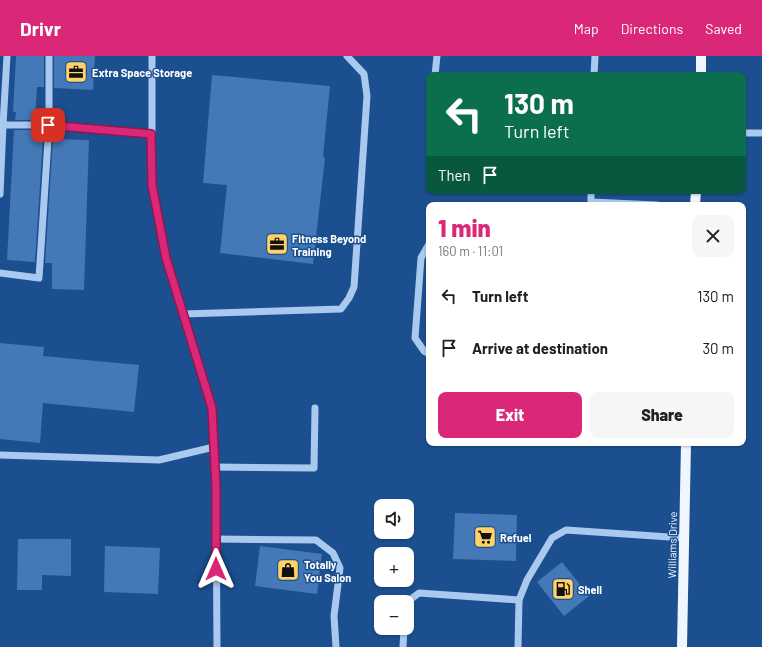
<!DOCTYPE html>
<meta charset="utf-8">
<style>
body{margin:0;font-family:Barlow,sans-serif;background:#f6f6f6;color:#202124;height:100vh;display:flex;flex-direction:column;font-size:15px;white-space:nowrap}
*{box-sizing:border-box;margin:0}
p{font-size:13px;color:#757577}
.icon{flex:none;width:22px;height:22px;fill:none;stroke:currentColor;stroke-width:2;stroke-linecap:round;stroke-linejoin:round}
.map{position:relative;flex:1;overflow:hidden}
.sheet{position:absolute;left:426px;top:146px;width:320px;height:244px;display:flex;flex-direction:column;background:#fff;border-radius:8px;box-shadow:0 1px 3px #0004}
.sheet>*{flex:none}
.hud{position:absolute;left:426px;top:16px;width:320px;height:122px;border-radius:8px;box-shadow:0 1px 3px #0004;background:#0b6e4f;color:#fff;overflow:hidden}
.fabs{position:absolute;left:374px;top:443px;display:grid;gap:8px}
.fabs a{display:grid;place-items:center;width:40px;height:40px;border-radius:8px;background:#fff;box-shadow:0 1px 3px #0004;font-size:20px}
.pin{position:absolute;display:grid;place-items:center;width:34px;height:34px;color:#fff;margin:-17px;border-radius:8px;box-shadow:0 2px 6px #0006}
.me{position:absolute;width:44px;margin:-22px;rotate:0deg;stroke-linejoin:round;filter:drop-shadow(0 0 3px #0008)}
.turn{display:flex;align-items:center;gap:14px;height:84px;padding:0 12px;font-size:18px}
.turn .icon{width:52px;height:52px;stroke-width:2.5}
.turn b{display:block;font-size:28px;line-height:34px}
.then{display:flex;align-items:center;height:38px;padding:0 12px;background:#0003;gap:8px;font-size:15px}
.round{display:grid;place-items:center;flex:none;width:42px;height:42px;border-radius:8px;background:#f6f6f6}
.overview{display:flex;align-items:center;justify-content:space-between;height:68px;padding:0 12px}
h1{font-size:24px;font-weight:800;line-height:30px;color:#db2777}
.button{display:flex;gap:8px;margin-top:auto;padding:8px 12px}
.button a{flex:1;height:46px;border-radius:8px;background:#db2777;color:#fff;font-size:16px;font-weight:800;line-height:46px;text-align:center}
.button a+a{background:#f6f6f6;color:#202124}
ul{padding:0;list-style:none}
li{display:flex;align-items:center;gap:12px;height:52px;padding:0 12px}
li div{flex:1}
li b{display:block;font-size:15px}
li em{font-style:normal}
header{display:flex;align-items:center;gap:24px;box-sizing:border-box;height:56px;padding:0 20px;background:#db2777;color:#fff}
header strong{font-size:19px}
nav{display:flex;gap:22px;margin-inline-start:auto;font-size:14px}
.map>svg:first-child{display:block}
.building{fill:#4478b7}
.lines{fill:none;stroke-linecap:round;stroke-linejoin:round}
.minor{stroke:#a9c9ee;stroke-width:7}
.major{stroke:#f0f6ff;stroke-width:10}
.route-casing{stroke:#8e194d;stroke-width:10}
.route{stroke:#db2777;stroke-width:7}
.labels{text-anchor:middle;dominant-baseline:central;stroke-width:3;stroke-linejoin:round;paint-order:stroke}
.poi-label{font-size:11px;font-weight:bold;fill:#fff;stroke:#1b4f8f;text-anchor:start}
.street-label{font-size:11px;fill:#fff;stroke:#1b4f8f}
</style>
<header>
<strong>Drivr</strong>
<nav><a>Map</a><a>Directions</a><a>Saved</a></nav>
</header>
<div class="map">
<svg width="762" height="591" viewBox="0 0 762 591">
<rect width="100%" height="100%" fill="#1b4f8f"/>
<g class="building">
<path d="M16,0h28v31h-7l-2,33h-20l1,-8h-3z"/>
<path d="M54,0h41l-2,34 -39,-2z"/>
<path d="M212,19l118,11 -7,71 2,1 -12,106 -93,-11 7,-68 -24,-2z"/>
<path d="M14,74h21l-1,8h9l-8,124 -28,-2z"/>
<path d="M53,83l36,1 -5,150 -32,-1v-26h-7z"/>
<path d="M0,287l44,4 -1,9 96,9 -5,47 -91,-9 -3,40 -40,-4z"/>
<path d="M455,457l62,2 -1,46 -63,-2z"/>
<path d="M18,483h53v37l-29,-1v15h-25z"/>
<path d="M105,490l55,2 -2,46 -54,-2z"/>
<path d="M260,490l62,8 -5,40 -62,-8z"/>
<path d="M562,506l27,34 -25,20 -27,-34z"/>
</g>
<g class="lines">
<g class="minor">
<path d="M7,0l-4,69h46v-69"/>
<path d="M152,0v129l14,73 46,150 4,79 1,160"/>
<path d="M435,19l2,-19"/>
<path d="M594,19l1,-19"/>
<path d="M0,68l3,1 -3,69"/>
<path d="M743,77h19"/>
<path d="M591,135v11l66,3"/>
<path d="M429,188l-8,14 -6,80 9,13 5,3"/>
<path d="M0,217l39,5 10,-153 102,9"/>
<path d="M183,258l158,-5 8,-11 5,-11 13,-191 -3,-22 -17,-18"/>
<path d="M0,399l159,5 55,-13"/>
<path d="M215,411l99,1 1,-60"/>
<path d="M216,483l100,1 17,13 7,15 -6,48 2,31"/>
<path d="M407,552l4,-9 8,-6 100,7"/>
<path d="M403,591l1,-19"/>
<path d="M518,591l1,-47 8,-20 25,-42 14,-8 118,8"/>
</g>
<g class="major">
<path d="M701,19v-19"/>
<path d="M695,149l1,-14"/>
<path d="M682,591l4,-204"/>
</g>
</g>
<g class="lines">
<g class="route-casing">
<path id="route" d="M48,69l103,9 1,51 14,73 46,150 4,79v82"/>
</g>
<use href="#route" class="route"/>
</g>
<defs>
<g id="office-square" transform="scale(1.15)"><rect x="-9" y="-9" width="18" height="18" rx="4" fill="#ffd166" stroke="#1b4f8f"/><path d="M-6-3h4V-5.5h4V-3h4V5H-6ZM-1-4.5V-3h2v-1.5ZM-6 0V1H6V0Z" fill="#111"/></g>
<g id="supermarket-square" transform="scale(1.15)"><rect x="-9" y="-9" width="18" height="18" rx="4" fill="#ffd166" stroke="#1b4f8f"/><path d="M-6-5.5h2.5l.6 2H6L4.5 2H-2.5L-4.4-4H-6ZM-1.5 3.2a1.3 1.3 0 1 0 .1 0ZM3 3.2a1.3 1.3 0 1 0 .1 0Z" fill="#111"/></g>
<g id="shop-square" transform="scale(1.15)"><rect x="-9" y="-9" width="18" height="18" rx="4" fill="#ffd166" stroke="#1b4f8f"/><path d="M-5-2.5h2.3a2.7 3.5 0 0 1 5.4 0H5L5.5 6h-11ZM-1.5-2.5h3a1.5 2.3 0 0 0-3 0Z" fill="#111"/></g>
<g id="fuel-square" transform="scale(1.15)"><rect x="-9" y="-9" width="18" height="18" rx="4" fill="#ffd166" stroke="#1b4f8f"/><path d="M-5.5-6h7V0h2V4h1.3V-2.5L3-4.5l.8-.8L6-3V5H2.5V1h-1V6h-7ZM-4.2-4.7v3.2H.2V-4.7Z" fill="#111"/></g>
</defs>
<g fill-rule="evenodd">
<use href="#office-square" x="76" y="16"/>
<use href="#office-square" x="277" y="188"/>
<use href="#supermarket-square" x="485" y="481"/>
<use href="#shop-square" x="288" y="514"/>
<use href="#fuel-square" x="563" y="533"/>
</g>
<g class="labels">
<g class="poi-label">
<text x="92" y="16">Extra Space Storage</text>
<text x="292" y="182">Fitness Beyond<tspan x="292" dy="13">Training</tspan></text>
<text x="500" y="481">Refuel</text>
<text x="304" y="508">Totally<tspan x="304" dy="13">You Salon</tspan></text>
<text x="578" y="533">Shell</text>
</g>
<g class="street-label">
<text transform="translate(672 489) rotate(-89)">Williams Drive</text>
</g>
</g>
</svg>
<div class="fabs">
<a><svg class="icon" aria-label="sound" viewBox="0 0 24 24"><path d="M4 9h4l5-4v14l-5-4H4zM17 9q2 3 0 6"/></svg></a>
<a>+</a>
<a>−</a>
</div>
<div class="pin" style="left:48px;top:69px;background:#d93025"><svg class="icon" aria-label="arrive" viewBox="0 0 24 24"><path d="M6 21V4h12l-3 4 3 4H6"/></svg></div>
<svg class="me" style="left:216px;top:513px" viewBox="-20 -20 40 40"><path d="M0-17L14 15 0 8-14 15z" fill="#db2777" stroke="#fff" stroke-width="4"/></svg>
<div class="hud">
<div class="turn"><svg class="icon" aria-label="left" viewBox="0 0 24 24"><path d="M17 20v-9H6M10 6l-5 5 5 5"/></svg><div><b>130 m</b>Turn left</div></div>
<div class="then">Then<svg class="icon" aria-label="arrive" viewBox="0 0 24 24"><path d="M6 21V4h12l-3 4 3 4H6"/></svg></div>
</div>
<section class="sheet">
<div class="overview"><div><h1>1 min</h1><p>160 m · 11:01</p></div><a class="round"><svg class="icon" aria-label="close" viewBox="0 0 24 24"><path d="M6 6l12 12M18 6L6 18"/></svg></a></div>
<ul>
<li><svg class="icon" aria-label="left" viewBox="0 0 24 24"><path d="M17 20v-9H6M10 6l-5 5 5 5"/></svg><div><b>Turn left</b></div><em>130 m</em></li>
<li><svg class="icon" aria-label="arrive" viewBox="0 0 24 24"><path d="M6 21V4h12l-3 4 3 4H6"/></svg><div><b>Arrive at destination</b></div><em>30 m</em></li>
</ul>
<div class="button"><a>Exit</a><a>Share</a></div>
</section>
</div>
